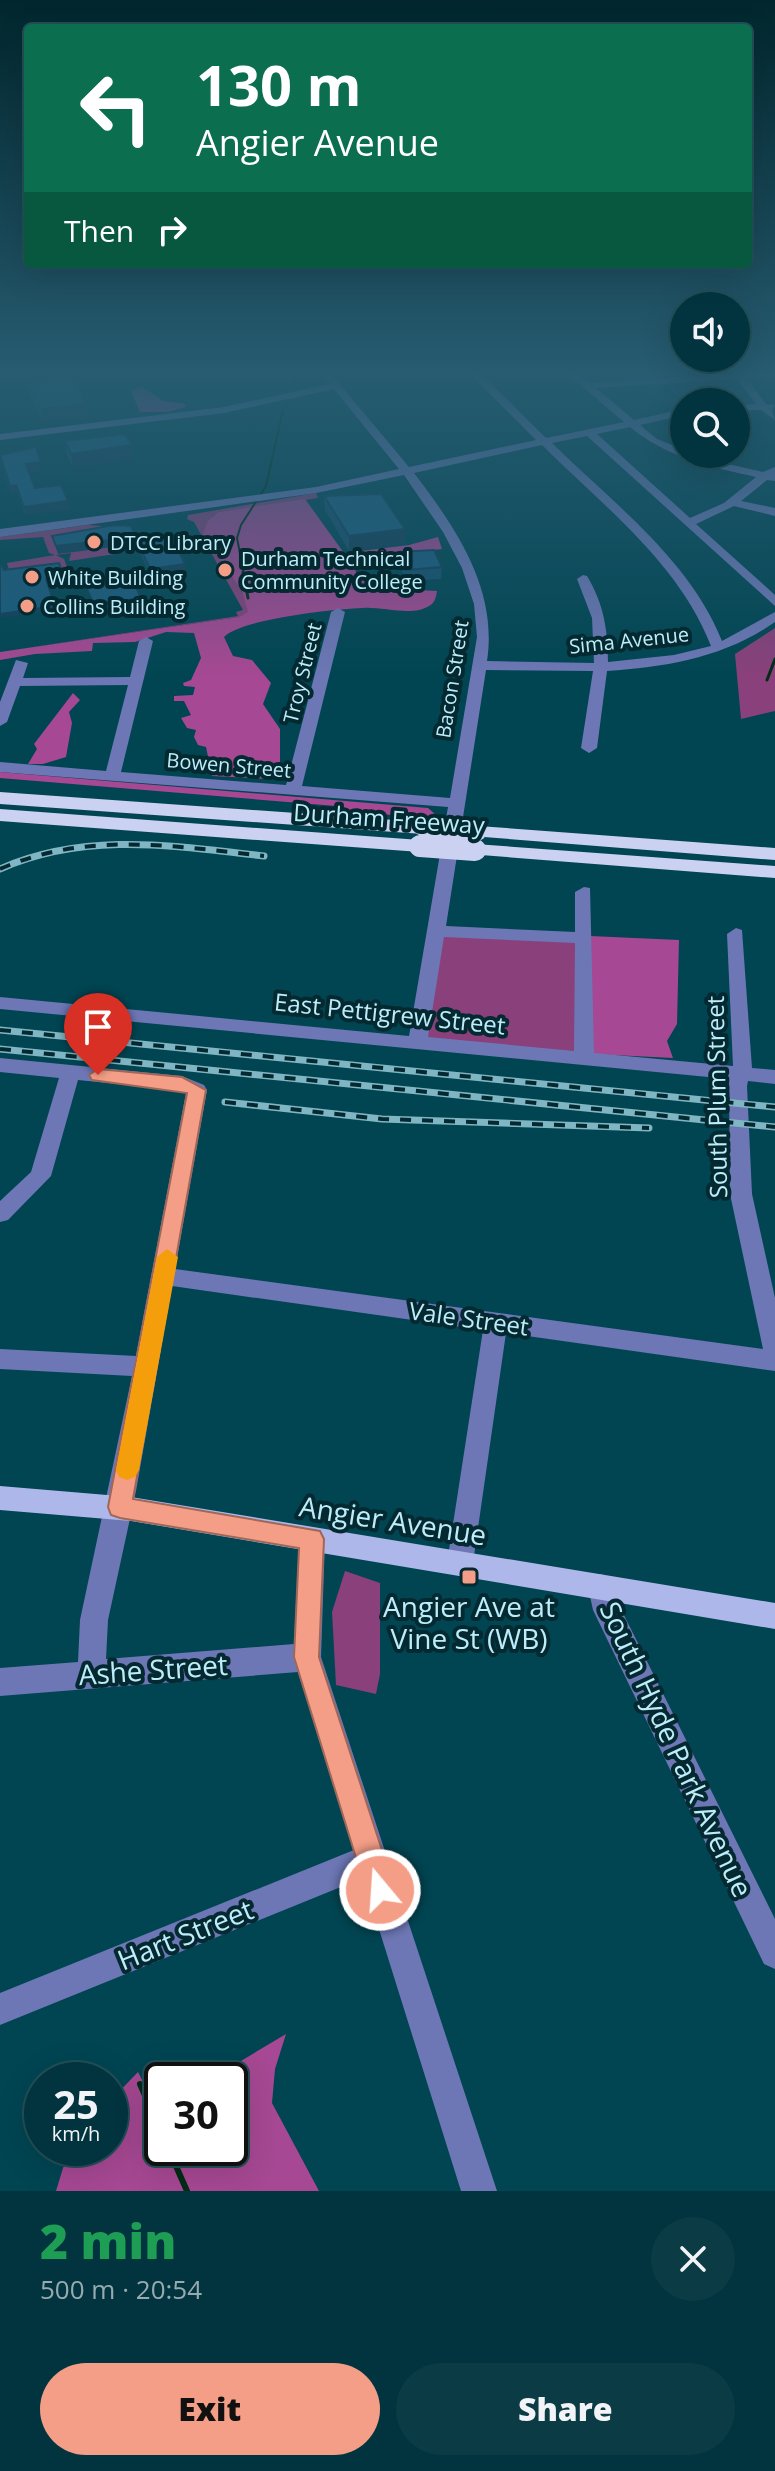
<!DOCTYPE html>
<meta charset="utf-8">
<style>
body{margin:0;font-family:"Open Sans",sans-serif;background:#0b3c45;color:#f1f3f6;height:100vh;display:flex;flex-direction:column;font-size:30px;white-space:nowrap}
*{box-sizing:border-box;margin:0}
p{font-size:26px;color:#96aab0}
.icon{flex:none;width:44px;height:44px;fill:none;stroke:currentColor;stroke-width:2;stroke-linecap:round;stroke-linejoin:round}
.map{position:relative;height:2191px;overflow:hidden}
.sheet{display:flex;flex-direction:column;background:#01343e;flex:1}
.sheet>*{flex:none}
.banner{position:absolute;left:24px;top:24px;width:728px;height:244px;border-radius:8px;box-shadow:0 8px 32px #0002,0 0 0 2px #234f58;background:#0b6e4f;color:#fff;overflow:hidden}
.buttons{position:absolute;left:670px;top:292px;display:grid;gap:16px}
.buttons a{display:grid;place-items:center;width:80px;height:80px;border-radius:50%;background:#01343e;box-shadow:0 8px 32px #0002,0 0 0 2px #234f58;font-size:40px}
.speed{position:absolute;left:24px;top:2062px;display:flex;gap:16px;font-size:40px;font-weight:700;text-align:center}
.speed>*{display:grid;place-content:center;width:104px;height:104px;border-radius:50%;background:#01343e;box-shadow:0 8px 32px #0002,0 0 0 2px #234f58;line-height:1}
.speed small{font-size:20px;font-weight:400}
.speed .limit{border:4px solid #111;border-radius:12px;background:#fff;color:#111}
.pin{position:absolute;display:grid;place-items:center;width:68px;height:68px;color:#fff;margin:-82px -34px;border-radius:50% 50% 50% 0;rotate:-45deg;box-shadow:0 0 8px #0007}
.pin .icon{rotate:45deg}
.me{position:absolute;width:88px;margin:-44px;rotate:342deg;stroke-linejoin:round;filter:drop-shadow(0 0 6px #0008)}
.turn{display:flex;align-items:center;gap:28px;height:168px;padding:0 40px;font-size:36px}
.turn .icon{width:104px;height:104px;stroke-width:2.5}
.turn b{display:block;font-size:56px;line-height:68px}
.then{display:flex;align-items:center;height:76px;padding:0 40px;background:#0003;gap:16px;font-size:30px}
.round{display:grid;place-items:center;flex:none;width:84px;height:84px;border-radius:42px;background:#0b3c45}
.headline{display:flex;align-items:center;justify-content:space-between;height:136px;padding:0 40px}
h1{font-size:48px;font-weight:800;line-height:60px;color:#1e9e55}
.action{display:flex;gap:16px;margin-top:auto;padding:16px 40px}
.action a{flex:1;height:92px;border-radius:48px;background:#f49e87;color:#111;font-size:32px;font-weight:800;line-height:92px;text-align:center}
.action a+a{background:#0b3c45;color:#f1f3f6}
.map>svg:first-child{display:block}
.green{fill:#8a407b}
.forest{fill:#a64893}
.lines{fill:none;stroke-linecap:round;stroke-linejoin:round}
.stream-far2{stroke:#012c16;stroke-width:2}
.stream-far1{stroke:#012c16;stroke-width:3}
.stream{stroke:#012c16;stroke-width:6}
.minor{fill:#6d77b5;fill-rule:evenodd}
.major{fill:#adb7ea;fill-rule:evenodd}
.highway{fill:#cbd1f0;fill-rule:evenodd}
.rail-casing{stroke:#80b6c3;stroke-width:7}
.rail{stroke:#052931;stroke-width:4;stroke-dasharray:11;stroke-linecap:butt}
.highway-bridge-far1{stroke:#cbd1f0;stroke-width:17}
.highway-bridge{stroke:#cbd1f0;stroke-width:22}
.wall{fill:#164e6c}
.shaded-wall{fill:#124058}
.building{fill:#1a5b7d;stroke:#124058;stroke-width:2}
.route{fill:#f49e87;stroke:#9f6758;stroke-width:2}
.slow{fill:#f59e0b}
.poi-dot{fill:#f49e87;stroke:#052931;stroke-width:3}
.labels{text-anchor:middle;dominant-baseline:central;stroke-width:8;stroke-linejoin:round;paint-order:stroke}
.far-poi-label{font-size:20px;fill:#bdedfa;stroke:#052931;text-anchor:start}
.far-street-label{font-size:20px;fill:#bdedfa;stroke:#052931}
.street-label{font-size:24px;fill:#bdedfa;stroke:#052931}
.near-street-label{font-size:28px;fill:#bdedfa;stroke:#052931}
.near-poi-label{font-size:28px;fill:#bdedfa;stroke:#052931}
</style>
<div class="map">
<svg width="775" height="2191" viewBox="0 0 775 2191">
<rect width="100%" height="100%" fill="#014552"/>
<g class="green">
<path d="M316,493l2,5 -100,14 -6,5 36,90 1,5 -10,5 -239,35 238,-36 -2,-4 7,-2 -49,-88 -7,-3 1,-4z"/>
<path d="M88,525l15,1 3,7 -52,9 3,9 52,-5 -1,6 7,2 -46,7 2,-8 -15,2 8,4 9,24c-22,14 -44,-3 -64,-13l-2,-7 48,-8 -6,-2 -6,-16 -43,3v-3z"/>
<path d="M775,628v83l-34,8 -6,-65z"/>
<path d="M439,934l142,6v116l-159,-16z"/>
<path d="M345,1571l35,12v91l-4,20 -40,-9 -4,-73z"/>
</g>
<g class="forest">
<path d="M142,387l21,14 22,3v3l-17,5h-28l-9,-21z"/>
<path d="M305,499l39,54 65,-8 29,-8 4,12 -82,9 -7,4 4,14 17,12 63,3c-1,6 -2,12 -8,15 -17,11 -48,0 -67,2 -29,1 -120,11 -138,29l9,19 19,4 19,23 -8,21 17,25v45l-11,5 -57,-3 -6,-29 -8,-2 -4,-8 2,-7 -9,-2 -6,-10 10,-3 -7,-14h-10v-5l19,-1 2,-8 -11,-1 -1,-3 8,-3 10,-22 -7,-25 -28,-1 -31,10 -42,1 -1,8 -57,3 -35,6v-8l239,-35 9,-5 -6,-21 -39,-57 5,-13 10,-9z"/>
<path d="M73,693l7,7 -11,12 3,11 -6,34 -23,7h-15l9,-15 -3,-5z"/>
<path d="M0,772l428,36 7,6 -3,4 -92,-7 -4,-5 -336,-28z"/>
<path d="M590,936l89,4 -2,84 -10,17 6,17 -80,-4z"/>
<path d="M286,2034l-11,35 -3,34 47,88h-263l7,-23 12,-20h35v-47l28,-29 24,46v30l31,3 2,-3h35v-68h-17l1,-3z"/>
</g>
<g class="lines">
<g class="stream-far2">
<path d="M288,370l8,15"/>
<path d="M244,574l-7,-36 4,-13 25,-39 17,-76"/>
</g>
<g class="stream-far1">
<path d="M243,572l5,26"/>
<path d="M767,680l8,-21"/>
</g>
<g class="stream">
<path d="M140,2084l22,50"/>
<path d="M168,2148l19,43"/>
</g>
<g class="minor">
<path d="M318,370h10l81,97 127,-27 -70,-70h11l69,68 78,-16 -61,-52h11l15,13 144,-10 -2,-3h44v6l-28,2 19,26 9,1 -3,5 3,10 -14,-10 -25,1v-6l20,-1 -19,-25 -141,9 38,32 50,-11v6l-44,10 17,14 27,11v4l79,18 12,-5v14l-8,-1 -26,21 34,7v8l-41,-10 -38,18 79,71v11l-188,-170 -35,7c61,60 138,117 170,198l53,-29v10c-50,35 -108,45 -168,49l-10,77 -8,5 -8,-5 12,-77 -107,-1 -40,256 129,6v-40l9,-5 6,1 4,165 139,13 -6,-132 9,-6 6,2 10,138 23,2v14l-27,-3 -1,5 5,108 23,104v73l-269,-38 -33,230 -4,9 -9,4 -9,-4 -4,-9 36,-233 -311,-44 -36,205 -28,129 -2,39 188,-15 5,-105 4,-9 9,-3 9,3 4,9 -4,118 176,534h-36l-98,-313 -363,147v-32l354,-143 -56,-178 -298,24v-28l78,-6 2,-42 52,-244 -132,-7v-20l136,7 50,-263 -7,-3 -101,-10 -27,96 -43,44 -8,2v-21l31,-29 28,-94 -59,-6v-14l182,18 22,9 3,5 -32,179 588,80 -33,-155 -1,-115 -729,-70v-12l409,39 39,-229 -448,-35v-10l106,9 22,-86 -108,1 -13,36 -7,4v-24l16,-42 12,3 -5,15 107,-1 9,-36 7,-4 7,4 -32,131 165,13 45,-173 7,-4 7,4 -43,174 148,12 27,-161 -3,-33 -12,-36 -19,-36 -39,-57 -88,18 -316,44v-8l316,-42 83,-18 -65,-80 -110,24 -224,27v-6l224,-27 106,-23zM630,427c36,30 81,40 126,50l-32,26 -34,15 -93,-84zM542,445c61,61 137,118 169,201l-37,9 -66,7c0,-31 -4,-58 -21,-86l-4,-1 -6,4 15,39 2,45 -107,-2c11,-72 -31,-133 -73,-188zM444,937l131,6 -1,108 -146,-14z"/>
<path d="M601,1574l10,4 5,21 159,320v50l-11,-5 -171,-354 -5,-23 3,-9z"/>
</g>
<path class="major" d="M0,1486l131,11 644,106v26l-644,-108 -131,-11z"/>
<g class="highway">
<path d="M0,792l423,30 10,6 -10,6 -423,-30z"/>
<path d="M0,809l420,31 10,6 -10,6 -420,-31z"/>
<path d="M478,826l297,22v12l-304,-24 -3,-4z"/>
<path d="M475,844l300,22v12l-307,-24 -3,-4 3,-4z"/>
</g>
<g class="rail-casing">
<g id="rail">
<path d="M0,869c86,-38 174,-23 264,-13"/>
<path d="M0,1030l775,77"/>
<path d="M0,1049l775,78"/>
<path d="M225,1102l157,17 267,9"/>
</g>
</g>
<use href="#rail" class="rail"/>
<path class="highway-bridge-far1" d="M423,828l55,4"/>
<path class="highway-bridge" d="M420,846l55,4"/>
</g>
<g class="wall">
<path d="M29,384l57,20 2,14 -45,5 -12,-26z"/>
<path d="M65,441l67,4 1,14 -60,9 -6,-13z"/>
<path d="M0,455l41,7 1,8 -13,2 6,16 35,21 -45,6 -7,-22 -7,1 -10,-31z"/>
<path d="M324,496l81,47 -56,8 -24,-41z"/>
<path d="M137,541l49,31 -35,5 -13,-29z"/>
<path d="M399,552l43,15 -1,12 -35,2 -7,-18z"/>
</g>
<g class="shaded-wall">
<path d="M86,404l2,14 -45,5 -2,-14z"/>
<path d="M132,445l1,14 -60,9 -2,-14z"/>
<path d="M41,462l1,8 -15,2 -1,-8z"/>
<path d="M16,485l2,8 -7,1 -1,-8z"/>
<path d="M68,501l2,8 -45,6 -1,-8z"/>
<path d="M405,529v14l-56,8v-15z"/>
<path d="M136,537l1,7 -79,10 -2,-8z"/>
<path d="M185,564l1,8 -35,5 -1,-8z"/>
<path d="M64,576l1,4 -19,3v-4z"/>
<path d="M141,598l1,4 -48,7v-4z"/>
<path d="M55,606v4l-55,8v-4z"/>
</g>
<g class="building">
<path d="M73,379l13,25 -45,5 -12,-25z"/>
<path d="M125,434l7,11 -61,9 -6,-13z"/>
<path d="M36,447l5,15 -15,2 9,24 26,-3 7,16 -44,6 -8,-22 -6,1 -10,-31z"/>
<path d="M381,494l24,35 -56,7 -25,-40z"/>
<path d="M114,525l17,1 5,11 -80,9 -4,-10z"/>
<path d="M171,536l14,28 -35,5 -13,-28z"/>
<path d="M434,550l8,17 -36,3 -7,-18z"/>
<path d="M59,563l5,13 -18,3 9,27 -55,8v-48h2l2,4z"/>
<path d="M133,580l8,18 -47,7 -8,-18z"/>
</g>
<linearGradient id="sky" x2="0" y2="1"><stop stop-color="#01262d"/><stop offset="0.55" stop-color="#275c71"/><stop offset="1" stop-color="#275c71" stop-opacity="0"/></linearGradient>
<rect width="775" height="677" fill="url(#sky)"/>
<path class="route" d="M98,1069l84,8 24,13 -73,409 187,32 4,8 -5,118 76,233 -5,10 -10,4 -10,-4 -4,-10 -72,-233 5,-109 -179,-30 -9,-3 -3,-8 79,-414 -95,-13 -3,-5z"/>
<path class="slow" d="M167,1249l11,8 -39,213 -4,7 -8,3 -8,-3 -3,-7 41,-213z"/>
<g class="poi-dot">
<circle cx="94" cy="542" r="8"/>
<circle cx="225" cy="570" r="8"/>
<circle cx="32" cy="577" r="8"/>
<circle cx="27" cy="606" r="8"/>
<rect x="461" y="1569" width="16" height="16" rx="4"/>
</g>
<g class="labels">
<g class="far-poi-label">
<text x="110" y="542">DTCC Library</text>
<text x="241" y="558">Durham Technical<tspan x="241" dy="23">Community College</tspan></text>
<text x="48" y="577">White Building</text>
<text x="43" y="606">Collins Building</text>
</g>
<g class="far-street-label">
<text transform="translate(629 640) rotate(-6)">Sima Avenue</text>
<text transform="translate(302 673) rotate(-76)">Troy Street</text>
<text transform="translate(452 679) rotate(-81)">Bacon Street</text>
<text transform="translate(229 765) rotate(5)">Bowen Street</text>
</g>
<g class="street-label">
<text transform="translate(389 818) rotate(4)">Durham Freeway</text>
<text transform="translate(390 1013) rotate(6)">East Pettigrew Street</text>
<text transform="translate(716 1097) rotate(-91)">South Plum Street</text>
<text transform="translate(469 1318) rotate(8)">Vale Street</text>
</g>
<g class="near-street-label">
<text transform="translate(393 1520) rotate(9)">Angier Avenue</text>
<text transform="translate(153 1669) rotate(-4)">Ashe Street</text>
<text transform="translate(677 1749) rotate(65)">South Hyde Park Avenue</text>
<text transform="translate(185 1934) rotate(-22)">Hart Street</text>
</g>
<g class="near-poi-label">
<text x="469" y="1606">Angier Ave at<tspan x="469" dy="32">Vine St (WB)</tspan></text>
</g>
</g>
</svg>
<div class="buttons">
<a><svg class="icon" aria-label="sound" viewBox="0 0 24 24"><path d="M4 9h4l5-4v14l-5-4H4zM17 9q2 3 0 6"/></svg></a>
<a><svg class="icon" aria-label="search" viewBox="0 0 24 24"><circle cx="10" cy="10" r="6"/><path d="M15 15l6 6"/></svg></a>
</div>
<div class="speed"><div>25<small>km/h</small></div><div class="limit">30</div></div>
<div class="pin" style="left:98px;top:1075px;background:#d93025"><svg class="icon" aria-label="arrive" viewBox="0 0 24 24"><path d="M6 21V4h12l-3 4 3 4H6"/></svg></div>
<svg class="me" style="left:380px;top:1890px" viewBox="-20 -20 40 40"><circle r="17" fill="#f49e87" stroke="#fff" stroke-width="3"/><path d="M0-11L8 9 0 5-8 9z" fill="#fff"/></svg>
<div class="banner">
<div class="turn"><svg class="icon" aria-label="left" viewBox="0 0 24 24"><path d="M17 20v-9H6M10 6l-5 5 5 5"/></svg><div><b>130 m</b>Angier Avenue</div></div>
<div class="then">Then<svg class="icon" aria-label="right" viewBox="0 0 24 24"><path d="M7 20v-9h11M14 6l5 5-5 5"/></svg></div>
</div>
</div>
<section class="sheet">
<div class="headline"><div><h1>2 min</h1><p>500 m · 20:54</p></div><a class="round"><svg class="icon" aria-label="close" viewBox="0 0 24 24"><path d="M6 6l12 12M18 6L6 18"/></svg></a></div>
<div class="action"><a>Exit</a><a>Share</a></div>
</section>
